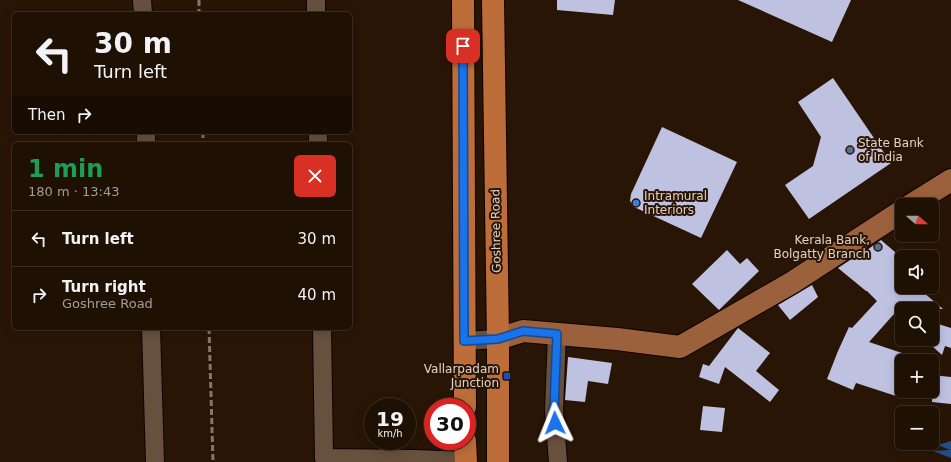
<!DOCTYPE html>
<meta charset="utf-8">
<style>
body{margin:0;font-family:"DejaVu Sans",sans-serif;background:#2c1e13;color:#f1f3f6;height:100vh;display:flex;flex-direction:column;font-size:15px;white-space:nowrap}
*{box-sizing:border-box;margin:0}
p{font-size:13px;color:#a19d9a}
.icon{flex:none;width:22px;height:22px;fill:none;stroke:currentColor;stroke-width:2;stroke-linecap:round;stroke-linejoin:round}
.map{position:relative;flex:1;overflow:hidden}
.details{position:absolute;left:12px;top:142px;width:340px;height:188px;display:flex;flex-direction:column;background:#1f1004;border-radius:6px;box-shadow:0 2px 10px #0003,0 0 0 1px #3c3026}
.details>*{flex:none}
.hud{position:absolute;left:12px;top:12px;width:340px;height:122px;border-radius:6px;box-shadow:0 2px 10px #0003,0 0 0 1px #3c3026;background:#1f1004;color:#f1f3f6;overflow:hidden}
.needle{width:26px;rotate:110deg}
.buttons{position:absolute;left:895px;top:198px;display:grid;gap:8px}
.buttons a{display:grid;place-items:center;width:44px;height:44px;border-radius:6px;background:#1f1004;box-shadow:0 2px 10px #0003,0 0 0 1px #3c3026;font-size:20px}
.speed{position:absolute;left:364px;top:398px;display:flex;gap:8px;font-size:20px;font-weight:700;text-align:center}
.speed>*{display:grid;place-content:center;width:52px;height:52px;border-radius:50%;background:#1f1004;box-shadow:0 2px 10px #0003,0 0 0 1px #3c3026;line-height:1}
.speed small{font-size:10px;font-weight:400}
.speed .limit{border:6px solid #d22;background:#fff;color:#111}
.pin{position:absolute;display:grid;place-items:center;width:34px;height:34px;color:#fff;margin:-17px;border-radius:8px;box-shadow:0 2px 6px #0006}
.me{position:absolute;width:44px;margin:-22px;rotate:358deg;stroke-linejoin:round;filter:drop-shadow(0 0 3px #0008)}
.turn{display:flex;align-items:center;gap:14px;height:84px;padding:0 16px;font-size:18px}
.turn .icon{width:52px;height:52px;stroke-width:2.5}
.turn b{display:block;font-size:28px;line-height:34px}
.then{display:flex;align-items:center;height:38px;padding:0 16px;background:#0003;gap:8px;font-size:15px}
.round{display:grid;place-items:center;flex:none;width:42px;height:42px;border-radius:6px;background:#2c1e13}
.summary{display:flex;align-items:center;justify-content:space-between;height:68px;padding:0 16px}
h1{font-size:24px;font-weight:600;line-height:30px;color:#1e9e55}
ul{padding:0;list-style:none}
li{display:flex;align-items:center;gap:12px;height:56px;padding:0 16px;border-top:1px solid #3c3026}
li div{flex:1}
li b{display:block;font-size:15px}
li em{font-style:normal}
.map>svg:first-child{display:block}
.water{fill:#205089}
.building{fill:#bec1e0}
.lines{fill:none;stroke-linecap:round;stroke-linejoin:round}
.minor-casing{stroke:#110200;stroke-width:20}
.major-casing{stroke:#110200;stroke-width:24}
.highway-casing{stroke:#110200;stroke-width:24}
.minor{stroke:#68503e;stroke-width:18}
.major{stroke:#9b613c;stroke-width:22}
.highway{stroke:#bd6d3a;stroke-width:22}
.rail{stroke:#877568;stroke-width:3;stroke-dasharray:6 3;stroke-linecap:butt}
.route-casing{stroke:#114b97;stroke-width:10}
.route{stroke:#1a73e8;stroke-width:7}
.service-dot{fill:#5c6f8a;stroke:#291505;stroke-width:1.5}
.shop-dot{fill:#3f7fe0;stroke:#291505;stroke-width:1.5}
.transit-dot{fill:#1a4fb4;stroke:#291505;stroke-width:1.5}
.labels{text-anchor:middle;dominant-baseline:central;stroke-width:4;stroke-linejoin:round;paint-order:stroke}
.poi-label{font-size:12px;fill:#e0d1c7;stroke:#291505;text-anchor:start}
.street-label{font-size:12px;fill:#e0d1c7;stroke:#291505}
</style>
<div class="map">
<svg width="951" height="462" viewBox="0 0 951 462">
<rect width="100%" height="100%" fill="#291505"/>
<path class="water" d="M951,441v17l-18,-7 17,-1 -12,-5z"/>
<g class="building">
<path d="M557,0h58l-2,15 -56,-5z"/>
<path d="M738,0h113l-19,42z"/>
<path d="M833,78l58,85 -82,56 -24,-34 28,-19 8,-29 -23,-35z"/>
<path d="M662,127l75,35 -36,76 -67,-31 -4,-6 1,-7z"/>
<path d="M881,240l21,18v29h15l26,22h-41v12l-8,-7 -25,28 33,11v42l-5,-1 -1,2 -40,-13 -3,7 -26,-11 11,-28 11,-24 3,1 25,-27 -10,-10h-1l-28,-23 21,-14 1,1z"/>
<path d="M727,250l13,14 7,-6 12,13 -40,39 -27,-26z"/>
<path d="M812,285l6,12 -28,23 -12,-15z"/>
<path d="M932,322l19,6v20l-6,-2 -3,9 -10,-9z"/>
<path d="M738,328l32,25 -14,18 23,19 -9,12 -45,-35 -6,17 -20,-7 4,-13 6,2z"/>
<path d="M568,357l44,6 -4,21 -20,-3 -3,21 -20,-2z"/>
<path d="M932,375l19,2v27l-19,-2z"/>
<path d="M703,406l22,2 -3,24 -22,-2z"/>
</g>
<g class="lines">
<g class="minor-casing">
<g id="minor">
<path d="M142,0l1,14"/>
<path d="M316,0v14"/>
<path d="M146,132v12"/>
<path d="M318,132v12"/>
<path d="M151,328l4,134"/>
<path d="M322,328l2,130 90,1 52,2"/>
<path d="M557,334l-3,76 4,52"/>
<path d="M464,341l34,-2"/>
</g>
</g>
<g class="major-casing">
<g id="major">
<path d="M911,205l40,-25"/>
<path d="M498,339l25,-8 94,8 63,8 113,-65 109,-71"/>
</g>
</g>
<g class="highway-casing">
<g id="highway">
<path d="M463,0l2,407"/>
<path d="M493,0l5,339v123"/>
<path d="M465,441l1,21"/>
</g>
</g>
<use href="#minor" class="minor"/>
<use href="#major" class="major"/>
<use href="#highway" class="highway"/>
<g class="rail">
<path d="M199,0v14"/>
<path d="M203,132v12"/>
<path d="M209,328l4,134"/>
</g>
</g>
<g class="lines">
<g class="route-casing">
<path id="route" d="M463,46l1,295 34,-2 25,-8 34,3 -3,76 1,13"/>
</g>
<use href="#route" class="route"/>
</g>
<g class="service-dot">
<circle cx="850" cy="150" r="4"/>
<circle cx="878" cy="247" r="4"/>
</g>
<circle class="shop-dot" cx="636" cy="203" r="4"/>
<rect class="transit-dot" x="503" y="372" width="8" height="8" rx="2"/>
<g class="labels">
<g class="poi-label">
<text x="858" y="143">State Bank<tspan x="858" dy="14">of India</tspan></text>
<text x="644" y="196">Intramural<tspan x="644" dy="14">Interiors</tspan></text>
<text x="870" y="240" text-anchor="end">Kerala Bank,<tspan x="870" dy="14">Bolgatty Branch</tspan></text>
<text x="499" y="369" text-anchor="end">Vallarpadam<tspan x="499" dy="14">Junction</tspan></text>
</g>
<g class="street-label">
<text transform="translate(496 231) rotate(-91)">Goshree Road</text>
</g>
</g>
</svg>
<div class="buttons">
<a><svg class="needle" viewBox="-14 -14 28 28"><path d="M0-13l5 13h-10z" fill="#e53935"/><path d="M0 13l5-13h-10z" fill="#a19d9a"/></svg></a>
<a><svg class="icon" aria-label="sound" viewBox="0 0 24 24"><path d="M4 9h4l5-4v14l-5-4H4zM17 9q2 3 0 6"/></svg></a>
<a><svg class="icon" aria-label="search" viewBox="0 0 24 24"><circle cx="10" cy="10" r="6"/><path d="M15 15l6 6"/></svg></a>
<a>+</a>
<a>−</a>
</div>
<div class="speed"><div>19<small>km/h</small></div><div class="limit">30</div></div>
<div class="pin" style="left:463px;top:46px;background:#d93025"><svg class="icon" aria-label="arrive" viewBox="0 0 24 24"><path d="M6 21V4h12l-3 4 3 4H6"/></svg></div>
<svg class="me" style="left:555px;top:423px" viewBox="-20 -20 40 40"><path d="M0-17L14 15 0 8-14 15z" fill="#1a73e8" stroke="#fff" stroke-width="4"/></svg>
<div class="hud">
<div class="turn"><svg class="icon" aria-label="left" viewBox="0 0 24 24"><path d="M17 20v-9H6M10 6l-5 5 5 5"/></svg><div><b>30 m</b>Turn left</div></div>
<div class="then">Then<svg class="icon" aria-label="right" viewBox="0 0 24 24"><path d="M7 20v-9h11M14 6l5 5-5 5"/></svg></div>
</div>
<section class="details">
<div class="summary"><div><h1>1 min</h1><p>180 m · 13:43</p></div><a class="round" style="background:#d93025;color:#fff"><svg class="icon" aria-label="close" viewBox="0 0 24 24"><path d="M6 6l12 12M18 6L6 18"/></svg></a></div>
<ul>
<li><svg class="icon" aria-label="left" viewBox="0 0 24 24"><path d="M17 20v-9H6M10 6l-5 5 5 5"/></svg><div><b>Turn left</b></div><em>30 m</em></li>
<li><svg class="icon" aria-label="right" viewBox="0 0 24 24"><path d="M7 20v-9h11M14 6l5 5-5 5"/></svg><div><b>Turn right</b><p>Goshree Road</p></div><em>40 m</em></li>
</ul>
</section>
</div>
